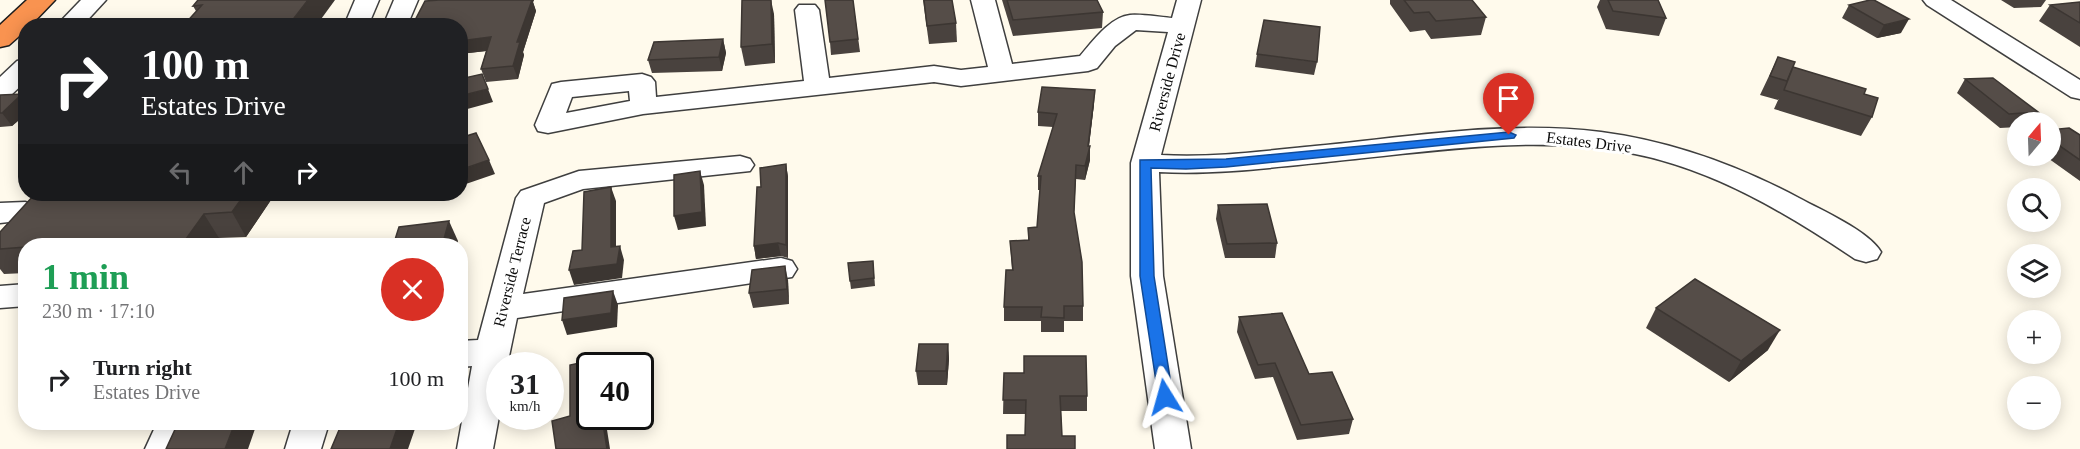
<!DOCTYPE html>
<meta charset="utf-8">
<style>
body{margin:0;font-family:"Times New Roman",serif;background:#f2f2f2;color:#202124;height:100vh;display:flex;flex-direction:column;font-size:22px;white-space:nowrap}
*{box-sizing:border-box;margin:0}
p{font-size:20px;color:#757577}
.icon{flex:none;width:33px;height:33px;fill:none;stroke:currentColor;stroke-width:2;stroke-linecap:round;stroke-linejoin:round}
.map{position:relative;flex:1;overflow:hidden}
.details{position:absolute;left:18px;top:238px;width:450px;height:192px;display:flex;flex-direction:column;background:#fff;border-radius:24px;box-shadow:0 3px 15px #0003}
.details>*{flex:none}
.top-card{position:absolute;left:18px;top:18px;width:450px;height:183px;border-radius:24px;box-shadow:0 3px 15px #0003;background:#202124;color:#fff;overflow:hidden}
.needle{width:39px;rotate:19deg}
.fabs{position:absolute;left:2007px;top:112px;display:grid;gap:12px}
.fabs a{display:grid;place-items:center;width:54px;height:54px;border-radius:50%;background:#fff;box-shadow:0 3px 15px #0003;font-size:30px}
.speed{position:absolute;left:486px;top:352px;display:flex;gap:12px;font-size:30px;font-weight:700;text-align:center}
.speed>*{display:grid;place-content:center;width:78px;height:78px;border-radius:50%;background:#fff;box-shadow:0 3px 15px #0003;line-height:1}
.speed small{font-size:15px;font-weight:400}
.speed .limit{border:3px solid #111;border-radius:9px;background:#fff;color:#111}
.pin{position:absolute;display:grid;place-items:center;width:51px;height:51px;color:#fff;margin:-62px -26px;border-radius:50% 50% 50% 0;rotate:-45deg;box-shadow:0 0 6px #0007}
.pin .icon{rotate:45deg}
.me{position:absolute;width:66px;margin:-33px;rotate:352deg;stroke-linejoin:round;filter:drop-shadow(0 0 4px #0008)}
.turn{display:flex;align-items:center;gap:21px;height:126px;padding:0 24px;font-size:27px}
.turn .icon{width:78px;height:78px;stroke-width:2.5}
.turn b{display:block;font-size:42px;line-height:51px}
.lanes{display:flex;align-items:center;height:57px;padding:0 24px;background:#0003;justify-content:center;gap:30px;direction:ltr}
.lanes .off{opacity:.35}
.round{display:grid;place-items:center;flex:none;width:63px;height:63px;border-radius:32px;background:#f2f2f2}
.head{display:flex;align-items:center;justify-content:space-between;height:102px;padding:0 24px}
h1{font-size:36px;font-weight:800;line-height:45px;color:#1e9e55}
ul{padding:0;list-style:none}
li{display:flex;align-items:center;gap:18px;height:78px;padding:0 24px}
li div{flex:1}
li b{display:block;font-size:22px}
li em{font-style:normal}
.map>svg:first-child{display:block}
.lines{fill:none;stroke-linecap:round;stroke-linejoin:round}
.minor-casing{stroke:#3f3f3f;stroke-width:3}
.highway-casing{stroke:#1d1d1d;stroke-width:3}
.minor{fill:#fff;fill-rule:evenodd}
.highway{fill:#f99350;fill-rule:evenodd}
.wall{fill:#49423e}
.shaded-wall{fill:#3c3632}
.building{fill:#554d48;stroke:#3c3632;stroke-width:1.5}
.route{fill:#1a73e8;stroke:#114b97;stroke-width:1.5}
.labels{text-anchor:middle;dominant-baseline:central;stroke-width:6;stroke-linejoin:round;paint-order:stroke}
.street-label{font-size:16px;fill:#0c0c0c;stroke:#fff}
</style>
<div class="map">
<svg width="2080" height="449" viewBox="0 0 2080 449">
<rect width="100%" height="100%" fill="#fffaec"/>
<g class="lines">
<g class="minor-casing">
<g id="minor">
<path d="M81,0h25l-24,26h-26z"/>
<path d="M355,0h24l-11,26h-24z"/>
<path d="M394,0h24l-11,26h-24z"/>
<path d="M971,0h24l17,64 68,-8c12,-14 30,-39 50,-41 13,-1 29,2 42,3l5,-18h24l-40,155c52,3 103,-4 154,-9 94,-9 192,-26 286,-14 69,9 136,33 198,66 22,12 70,33 82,54l-4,7 -11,3 -11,-3c-67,-45 -140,-89 -220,-105 -99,-20 -200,-3 -299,7 -59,6 -118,14 -177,11l4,104 28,173h-36l-24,-173v-113l37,-131 -32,-2 -21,16 -18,22 -9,3 -127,15 -27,-4 -291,32 -95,19 -10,-2 -3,-6 17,-41 9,-2 81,-8 9,3 4,5 1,15 148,-16 -9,-71 4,-5h16l4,5 10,68 105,-12 27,4 27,-3zM629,91l1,10 -64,12 6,-16z"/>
<path d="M1923,0h28l129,80v19l-9,-2 -144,-92z"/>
<path d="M26,59v22l-17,16 -9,2v-22l17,-16z"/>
<path d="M740,156l10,3 4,6 -4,6 -167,18 -39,14 -21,91 258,-36 11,3 5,8 -5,8 -275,41 -10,48h-7v45l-7,38h-36l15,-83 -12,1v-26l18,-1 38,-142 5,-7 58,-20z"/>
<path d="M25,202l10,3 5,7 -5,7 -35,4v-20z"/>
<path d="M26,284v22l-26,2v-22z"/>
<path d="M157,423h36l-12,26h-36z"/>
<path d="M293,423h36l-8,26h-36z"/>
</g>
</g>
<g class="highway-casing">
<path id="highway" d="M27,0h28l-25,26h-4v4l-17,15 -9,2v-22z"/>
</g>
<use href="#minor" class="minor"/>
<use href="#highway" class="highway"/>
</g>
<g class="wall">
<path d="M335,0l-139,11 -3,-5z"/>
<path d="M440,0h94l-1,2 3,9 -13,41 1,3 -6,24 -32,3 -5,-13 5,-18 -26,3v-28z"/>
<path d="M853,0l7,52 -29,3 -1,-13z"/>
<path d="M923,0h29l4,23 1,19 -28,2z"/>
<path d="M1002,0h95l6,12 -1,16 -89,8z"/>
<path d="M1390,0h82l14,17 -5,18 -50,4 -6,-9 -15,2 -20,-28z"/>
<path d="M1600,0h58l8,18 -7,18 -53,-7 -9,-22z"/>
<path d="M2001,0h45l-5,7 -27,1z"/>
<path d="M2080,2v45l-41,-26 11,-16z"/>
<path d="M1849,5l52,28 -24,5 -35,-20z"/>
<path d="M774,14l1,49 -30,3 -4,-19z"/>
<path d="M723,39l3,14 -4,18 -70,2 -4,-13z"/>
<path d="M1257,54l60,8 -3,13 -59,-8z"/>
<path d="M1778,57l12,16 74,21 8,23 -11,19 -87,-27 5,-11 -1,2 -18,-5z"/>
<path d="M1965,79l73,33 -7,11h-13v4l-18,1 -43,-35z"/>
<path d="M0,95l26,4v15l-14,12 -12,1z"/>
<path d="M1094,104l-5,42 1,14 -5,20 -9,-1 -2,34 9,93v15h-19v11h-23v-11h-37v-14l8,-37 -2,-29 18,-1v-12l9,-1 3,-37h-2v-14l15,-49 -15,-1v-14z"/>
<path d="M2050,130l30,5v46l-35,-25h5z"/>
<path d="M786,164l2,13v81l-7,-2 -25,3 -2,-13 7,-59z"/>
<path d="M35,194h240l-29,43 -27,1 -5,8h-188v27l-22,1 -4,-5v-37z"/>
<path d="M1218,205l59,38 -2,15h-50l-9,-39z"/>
<path d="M873,261l2,25 -24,3 -1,-8z"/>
<path d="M788,280l1,24 -36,4 -4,-15z"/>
<path d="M1656,308l112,42 -39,32 -83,-54z"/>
<path d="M1239,317l114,102 -4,15 -52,6 -24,-63 -18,2 -18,-47z"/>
<path d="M948,344l1,15 -2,26h-29l-2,-14z"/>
<path d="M1004,373l83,23v15h-26l1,25 -37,-1v-21h-22z"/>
</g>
<g class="shaded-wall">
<path d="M308,0h27l-19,26h-28z"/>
<path d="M526,0h8l-1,2 3,9 -13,41 1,3 -6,24 -5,-13z"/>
<path d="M771,0l3,14 1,49 -3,-19z"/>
<path d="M1909,19l-8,14 -24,5 7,-13z"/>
<path d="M491,37l4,13 -35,4v-13z"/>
<path d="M723,39l3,14 -4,18 -3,-14z"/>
<path d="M488,89l5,13 -33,9v-15z"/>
<path d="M1095,90l-1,14 -6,50 2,-8v14l-5,20v-14z"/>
<path d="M22,94l4,5v15l-14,12 -10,-13z"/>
<path d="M489,160l6,14 -35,12v-16z"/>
<path d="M786,164l2,13v81l-2,-13z"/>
<path d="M700,171l4,14 2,41 -28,4 -4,-14z"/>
<path d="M611,187l5,14v60l-5,-14z"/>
<path d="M245,194h30l-29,43 -14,-25z"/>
<path d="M204,214l15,24 -5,8h-23l-5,-7z"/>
<path d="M449,221l9,20 -1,5h-15z"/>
<path d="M778,243l3,13 -25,3 -2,-13z"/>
<path d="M620,246l4,14 -2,18 -48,7 -5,-15z"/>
<path d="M785,266l3,14 1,24 -2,-15z"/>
<path d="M613,291l5,14 -1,22 -50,8 -5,-15z"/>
<path d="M1780,330l-12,20 -39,32 12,-21z"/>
<path d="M948,344l1,15 -2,26 -1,-14z"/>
<path d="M621,354l4,12h-3z"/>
<path d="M602,417h3l5,32h-3z"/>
<path d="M235,423h22l-9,26h-23z"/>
<path d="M399,423h18l-9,26h-18z"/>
</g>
<g class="building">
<path d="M198,0h110l-20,26h-105l19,-21 -9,1z"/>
<path d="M440,0h92l-15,42h3l-7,24 -32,3 10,-32 -31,4v-15h-48l13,-25z"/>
<path d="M742,0h29l1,44 -31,3z"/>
<path d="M825,0h28l5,39 -28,3z"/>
<path d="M924,0h28l4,23 -29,3z"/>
<path d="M1007,0h90l6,12 -90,8z"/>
<path d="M1404,0h68l14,17 -50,4 -7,-9 -15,1z"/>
<path d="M1608,0h50l8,18 -53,-7z"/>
<path d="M1870,0h4l35,19 -25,6 -35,-20z"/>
<path d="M2080,2v21l-30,-18z"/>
<path d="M1264,20l56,7 -3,35 -60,-8z"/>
<path d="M723,39l-4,18 -71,3 6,-18z"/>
<path d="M1778,57l17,5 -8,19 -17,-5z"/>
<path d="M1793,67l73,22 -2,5 14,4 -6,19 -88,-27z"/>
<path d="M482,74l6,15 -28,7v-17z"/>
<path d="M1993,78l45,34 -29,2 -44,-35z"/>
<path d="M1042,87l53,3 -7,56h2l-5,20 -9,-1 -2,47 8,50 1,44h-19v12l-23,-1 1,-10h-38l2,-37h7l-3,-29 19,-1 -1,-12 9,-1 4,-51h-3l19,-62 -19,-2z"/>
<path d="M22,94l-20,19h-2v-18z"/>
<path d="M2069,128l11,7v25l-30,-21v-9z"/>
<path d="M460,131l3,6 13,-4 13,27 -29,10z"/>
<path d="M786,164v81l-8,-2 -24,3 3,-59h4l-1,-19z"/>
<path d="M700,171l2,41 -28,4v-41z"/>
<path d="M611,187v60l9,-1 -3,18 -48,6 4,-19 9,-1 2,-58z"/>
<path d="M35,194h210l-13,18 -28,2 -18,25 -136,7h-24v1l-26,2v-17z"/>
<path d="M1267,204l10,39 -50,1 -9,-39z"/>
<path d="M449,221l-7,25h-49l6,-19z"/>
<path d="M873,261l1,17 -24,3 -2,-18z"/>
<path d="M785,266l2,23 -38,4 3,-23z"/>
<path d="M1695,279l85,51 -39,31 -85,-53z"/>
<path d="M613,291l-2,22 -49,7 2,-22z"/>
<path d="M1282,313l27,61 23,-2 21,47 -52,6 -26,-62 -17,2 -19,-48z"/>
<path d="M919,344h29l-2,27h-30z"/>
<path d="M621,354l1,12h-32v51h12l5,32h-51l-4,-28 18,-5v-51z"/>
<path d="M1024,356h62l1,40h-27l2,40h13v13h-68v-14h18l1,-35h-23l1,-27h20z"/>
<path d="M178,423h57l-10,26h-59z"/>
<path d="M342,423h57l-9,26h-59z"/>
</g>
<path class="route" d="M1509,132l7,3 -2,3 -288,29 -40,2 -35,-1 3,108 19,121 -2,4h-12l-19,-125v-116l86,-1z"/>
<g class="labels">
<g class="street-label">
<text transform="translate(1167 82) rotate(-75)">Riverside Drive</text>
<text transform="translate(1589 142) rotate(7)">Estates Drive</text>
<text transform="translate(512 272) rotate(-76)">Riverside Terrace</text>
</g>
</g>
</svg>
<div class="fabs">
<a><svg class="needle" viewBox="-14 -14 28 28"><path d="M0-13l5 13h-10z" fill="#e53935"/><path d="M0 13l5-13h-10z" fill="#757577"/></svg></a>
<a><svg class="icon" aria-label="search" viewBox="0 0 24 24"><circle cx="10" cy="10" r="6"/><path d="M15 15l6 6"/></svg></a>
<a><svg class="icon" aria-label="layers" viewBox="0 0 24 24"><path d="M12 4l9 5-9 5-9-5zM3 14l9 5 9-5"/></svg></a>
<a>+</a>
<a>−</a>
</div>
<div class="speed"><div>31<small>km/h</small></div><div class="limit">40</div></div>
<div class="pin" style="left:1509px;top:135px;background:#d93025"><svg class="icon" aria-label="arrive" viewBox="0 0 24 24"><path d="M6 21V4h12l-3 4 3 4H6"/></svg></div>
<svg class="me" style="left:1165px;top:397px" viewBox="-20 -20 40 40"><path d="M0-17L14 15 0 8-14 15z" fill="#1a73e8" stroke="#fff" stroke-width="4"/></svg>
<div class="top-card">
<div class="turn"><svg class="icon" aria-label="right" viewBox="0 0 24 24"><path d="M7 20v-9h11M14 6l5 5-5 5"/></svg><div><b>100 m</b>Estates Drive</div></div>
<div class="lanes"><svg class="icon off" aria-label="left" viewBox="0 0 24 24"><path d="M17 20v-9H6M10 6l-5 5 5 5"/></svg><svg class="icon off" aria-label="ahead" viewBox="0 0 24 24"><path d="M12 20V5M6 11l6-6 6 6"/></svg><svg class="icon" aria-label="right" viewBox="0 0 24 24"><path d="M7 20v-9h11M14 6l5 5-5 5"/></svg></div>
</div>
<section class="details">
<div class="head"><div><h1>1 min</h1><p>230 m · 17:10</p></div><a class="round" style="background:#d93025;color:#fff"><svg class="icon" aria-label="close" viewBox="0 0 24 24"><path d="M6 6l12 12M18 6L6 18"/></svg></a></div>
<ul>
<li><svg class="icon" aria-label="right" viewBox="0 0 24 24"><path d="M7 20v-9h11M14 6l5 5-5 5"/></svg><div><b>Turn right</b><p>Estates Drive</p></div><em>100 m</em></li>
</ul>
</section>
</div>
